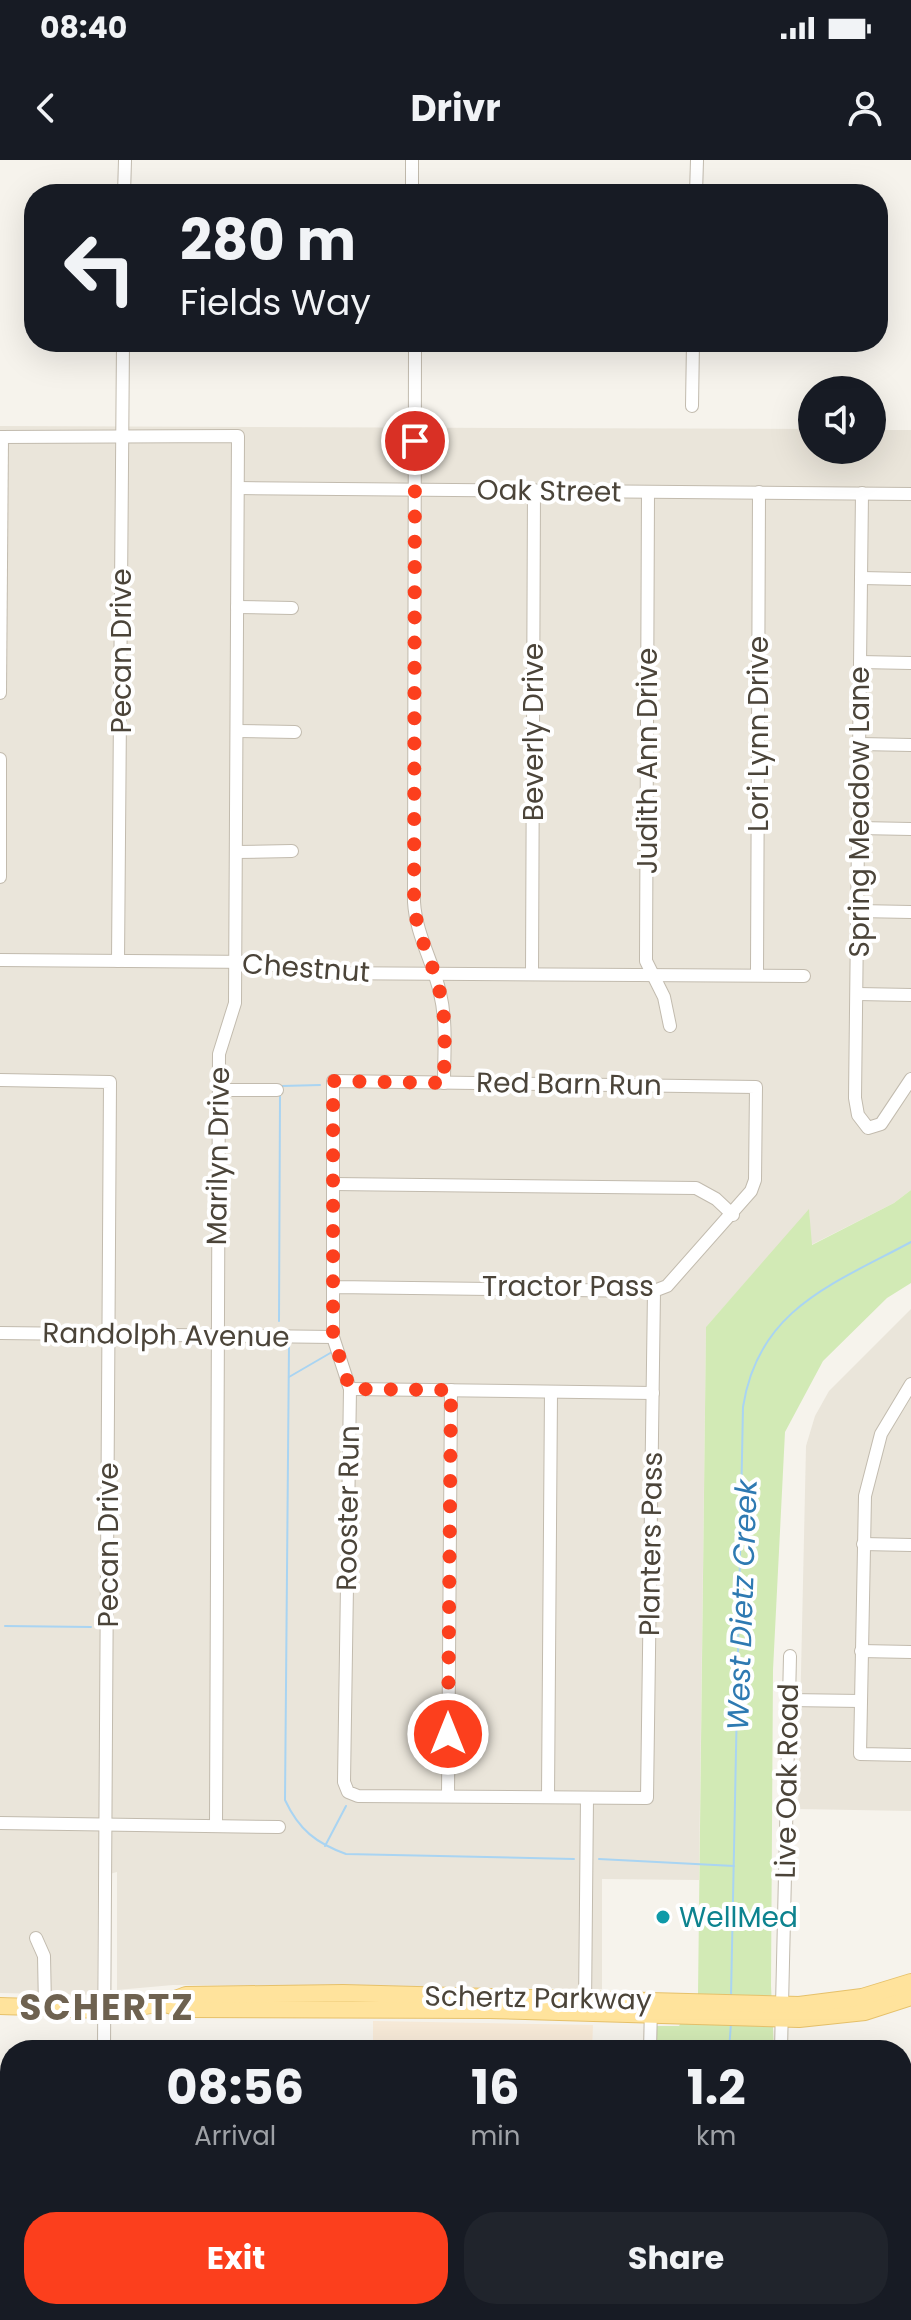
<!DOCTYPE html>
<style>
body{margin:0;font-family:Poppins,sans-serif;background:#20242c;color:#f1f3f6;height:100vh;display:flex;flex-direction:column;font-size:30px;white-space:nowrap}
*{box-sizing:border-box;margin:0}
p{font-size:26px;color:#9ea1a6}
.icon{flex:none;width:44px;height:44px;fill:none;stroke:currentColor;stroke-width:2;stroke-linecap:round;stroke-linejoin:round}
.map{position:relative;flex:1;overflow:hidden}
.details{position:absolute;left:0px;top:1880px;width:912px;height:280px;display:flex;flex-direction:column;background:#171b24;border-radius:32px 32px 0 0;box-shadow:0 8px 32px #0002}
.details>*{flex:none}
.hud{position:absolute;left:24px;top:24px;width:864px;height:168px;border-radius:32px;box-shadow:0 8px 32px #0002;background:#171b24;color:#f1f3f6;overflow:hidden}
.tools{position:absolute;left:798px;top:216px;display:grid;gap:16px}
.tools a{display:grid;place-items:center;width:88px;height:88px;border-radius:50%;background:#171b24;box-shadow:0 8px 32px #0002;font-size:40px}
.pin{position:absolute;display:grid;place-items:center;width:68px;height:68px;color:#fff;margin:-34px;border:4px solid #fff;border-radius:50%;box-shadow:0 2px 8px #0007}
.me{position:absolute;width:88px;margin:-44px;rotate:0deg;stroke-linejoin:round;filter:drop-shadow(0 0 6px #0008)}
.turn{display:flex;align-items:center;gap:28px;height:168px;padding:0 24px;font-size:36px}
.turn .icon{width:104px;height:104px;stroke-width:2.5}
.turn b{display:block;font-size:56px;line-height:68px}
.eta{display:flex;justify-content:space-evenly;align-items:center;height:136px;text-align:center}
.eta b{font-size:48px;font-weight:700;line-height:56px}
.cta{display:flex;gap:16px;margin-top:auto;padding:16px 24px}
.cta a{flex:1;height:92px;border-radius:32px;background:#fc3f1d;color:#fff;font-size:32px;font-weight:700;line-height:92px;text-align:center}
.cta a+a{background:#20242c;color:#f1f3f6}
.status{display:flex;justify-content:space-between;align-items:center;height:56px;padding:0 40px;background:#171b24;direction:ltr}
.status svg{height:22px;fill:currentColor}
header{display:flex;justify-content:space-between;align-items:center;height:104px;padding:0 24px;background:#171b24;font-size:36px;font-weight:700}
.map>svg:first-child{display:block}
.residential{fill:#eae5da}
.commercial{fill:#f7ead8}
.green{fill:#d2eab5}
.lines{fill:none;stroke-linecap:round;stroke-linejoin:round}
.stream{stroke:#a9d4f2;stroke-width:2}
.minor-casing{stroke:#c2bbae;stroke-width:14}
.major-casing{stroke:#e6c16a;stroke-width:18}
.minor{stroke:#fff;stroke-width:12}
.major{stroke:#ffe39c;stroke-width:16}
.route{stroke:#fc3f1d;stroke-width:14;stroke-dasharray:0 25.2}
.culture-dot{fill:#0f9aa8;stroke:#fff;stroke-width:3}
.labels{text-anchor:middle;dominant-baseline:central;stroke-width:8;stroke-linejoin:round;paint-order:stroke}
.street-label{font-size:28px;fill:#4b4439;stroke:#fff}
.culture-label{font-size:28px;fill:#0d838f;stroke:#fff;text-anchor:start}
.water-label{font-size:30px;font-style:italic;fill:#2e7ab2;stroke:#fff}
.district-label{font-size:36px;font-weight:bold;letter-spacing:2px;fill:#6e6250;stroke:#fff}
</style>
<div class="status"><b>08:40</b><svg viewBox="0 0 49 12"><path d="M0 12V9h3v3zM5 12V6h3v6zM10 12V3h3v9zM15 12V0h3v12zM26 1h20v11H26zM47 4h2v5h-2z"/></svg></div>
<header><svg class="icon" aria-label="back" viewBox="0 0 24 24"><path d="M15 5l-7 7 7 7"/></svg>Drivr<svg class="icon" aria-label="person" viewBox="0 0 24 24"><circle cx="12" cy="8" r="4"/><path d="M4 21q1-7 8-7t8 7"/></svg></header>
<div class="map">
<svg width="911" height="2160" viewBox="0 0 911 2160">
<rect width="100%" height="100%" fill="#f6f3ec"/>
<g class="residential">
<path d="M0,266l812,3v21h60v-20h39v760l-17,13 -83,42 -2,-34 -103,116 -7,553 -97,-1v110l-429,-4 -56,5v-118l-19,5 -1,118 -97,-2z"/>
<path d="M911,1149v502l-113,-2 8,-363 9,-30 14,-25z"/>
<path d="M902,1950h9v210h-119v-10h110z"/>
</g>
<path class="commercial" d="M373,1861l220,4 -1,25h-219z"/>
<g class="green">
<path d="M911,1030v93l-24,15 -64,63 -38,71 -12,238 -2,316 3,64h-117v-24h22l19,-32 8,-667 103,-118 3,36 82,-42z"/>
<path d="M0,2101l10,1v48h177l3,10h-190z"/>
<path d="M364,2150h407v10h-408z"/>
</g>
<g class="lines">
<g class="stream">
<path d="M282,926l38,-1"/>
<path d="M279,1161l1,-225"/>
<path d="M289,1184l-4,456c14,30 31,43 61,54l228,5"/>
<path d="M289,1217l43,-25"/>
<path d="M5,1466l86,1"/>
<path d="M325,1686l21,-40"/>
<path d="M599,1699l135,7"/>
<path d="M731,1837l12,-590c15,-98 90,-123 168,-165"/>
<path d="M729,1890l2,-27"/>
<path d="M662,2160l4,-10"/>
</g>
<g class="minor-casing">
<g id="minor">
<path d="M124,34l1,-34"/>
<path d="M412,34v-34"/>
<path d="M696,34l1,-34"/>
<path d="M415,182l-1,560c2,33 19,59 26,91 7,29 4,60 4,90"/>
<path d="M692,246l1,-64"/>
<path d="M0,277l238,-1 -3,567 -16,51 -3,772"/>
<path d="M238,328l673,6"/>
<path d="M648,332l-2,469 18,36 6,29"/>
<path d="M862,333l-7,605 3,17 10,13 13,-4 30,-45"/>
<path d="M861,418l50,1"/>
<path d="M237,447l55,1"/>
<path d="M860,502l51,1"/>
<path d="M0,533l2,-256"/>
<path d="M237,571l58,1"/>
<path d="M860,584l51,1"/>
<path d="M0,599v118"/>
<path d="M859,668l52,1"/>
<path d="M236,692l56,-1"/>
<path d="M858,751l53,1"/>
<path d="M0,800l259,2 55,11 490,3"/>
<path d="M118,801l5,-619"/>
<path d="M532,813l2,-483"/>
<path d="M757,815l2,-483"/>
<path d="M858,834l53,1"/>
<path d="M0,920l110,2 -6,968"/>
<path d="M219,930h58"/>
<path d="M333,1024l363,4 20,11 17,16"/>
<path d="M334,1127l320,4 13,-5 84,-95 4,-11 1,-93 -423,-6v256l17,52 -6,393 4,10 10,4 289,2 7,-507"/>
<path d="M0,1173l333,4"/>
<path d="M911,1224l-30,50 -16,62 -5,258 51,1"/>
<path d="M350,1229l303,4"/>
<path d="M863,1384l48,1"/>
<path d="M861,1491l50,1"/>
<path d="M789,1540l72,1"/>
<path d="M448,1636l3,-406"/>
<path d="M548,1637l3,-405"/>
<path d="M0,1663l279,4"/>
<path d="M36,1778l8,18 1,51"/>
<path d="M585,1846l2,-208"/>
<path d="M650,1890l1,-43"/>
<path d="M781,1890l9,-394"/>
<path d="M902,2002h9"/>
<path d="M902,2116h9"/>
<path d="M217,2150l11,10"/>
<path d="M535,2160l9,-10"/>
<path d="M779,2160v-10"/>
<path d="M853,2160l1,-10"/>
</g>
</g>
<g class="major-casing">
<g id="major">
<path d="M165,1844l19,5 306,1 309,9 66,-7 46,-15"/>
<path d="M0,1846c59,1 130,12 186,-11l157,-2 456,12 63,-8 49,-15"/>
</g>
</g>
<use href="#minor" class="minor"/>
<use href="#major" class="major"/>
</g>
<g class="lines">
<path class="route" d="M415,281l-1,461c2,33 19,59 26,91 7,29 4,60 4,90l-111,-2v256l17,52 101,1 -3,344"/>
</g>
<circle class="culture-dot" cx="663" cy="1757" r="8"/>
<g class="labels">
<g class="street-label">
<text transform="translate(549 331) rotate(1)">Oak Street</text>
<text transform="translate(121 491) rotate(-90)">Pecan Drive</text>
<text transform="translate(533 572) rotate(-90)">Beverly Drive</text>
<text transform="translate(758 574) rotate(-90)">Lori Lynn Drive</text>
<text transform="translate(647 601) rotate(-90)">Judith Ann Drive</text>
<text transform="translate(859 652) rotate(-90)">Spring Meadow Lane</text>
<text transform="translate(306 808) rotate(4)">Chestnut</text>
<text transform="translate(569 924) rotate(1)">Red Barn Run</text>
<text transform="translate(218 996) rotate(-89)">Marilyn Drive</text>
<text x="568" y="1126">Tractor Pass</text>
<text transform="translate(166 1175) rotate(1)">Randolph Avenue</text>
<text transform="translate(348 1348) rotate(-89)">Rooster Run</text>
<text transform="translate(651 1384) rotate(-89)">Planters Pass</text>
<text transform="translate(108 1385) rotate(-90)">Pecan Drive</text>
<text transform="translate(787 1621) rotate(-89)">Live Oak Road</text>
<text transform="translate(538 1838) rotate(1)">Schertz Parkway</text>
</g>
<g class="culture-label">
<text x="679" y="1757">WellMed</text>
</g>
<g class="water-label">
<text transform="translate(742 1445) rotate(-88)">West Dietz Creek</text>
</g>
<g class="district-label">
<text x="107" y="1847">SCHERTZ</text>
</g>
</g>
</svg>
<div class="tools">
<a><svg class="icon" aria-label="sound" viewBox="0 0 24 24"><path d="M4 9h4l5-4v14l-5-4H4zM17 9q2 3 0 6"/></svg></a>
</div>
<div class="pin" style="left:415px;top:281px;background:#d93025"><svg class="icon" aria-label="arrive" viewBox="0 0 24 24"><path d="M6 21V4h12l-3 4 3 4H6"/></svg></div>
<svg class="me" style="left:448px;top:1574px" viewBox="-20 -20 40 40"><circle r="17" fill="#fc3f1d" stroke="#fff" stroke-width="3"/><path d="M0-11L8 9 0 5-8 9z" fill="#fff"/></svg>
<div class="hud">
<div class="turn"><svg class="icon" aria-label="left" viewBox="0 0 24 24"><path d="M17 20v-9H6M10 6l-5 5 5 5"/></svg><div><b>280 m</b>Fields Way</div></div>
</div>
<section class="details">
<div class="eta">
<div><b>08:56</b><p>Arrival</p></div>
<div><b>16</b><p>min</p></div>
<div><b>1.2</b><p>km</p></div>
</div>
<div class="cta"><a>Exit</a><a>Share</a></div>
</section>
</div>
